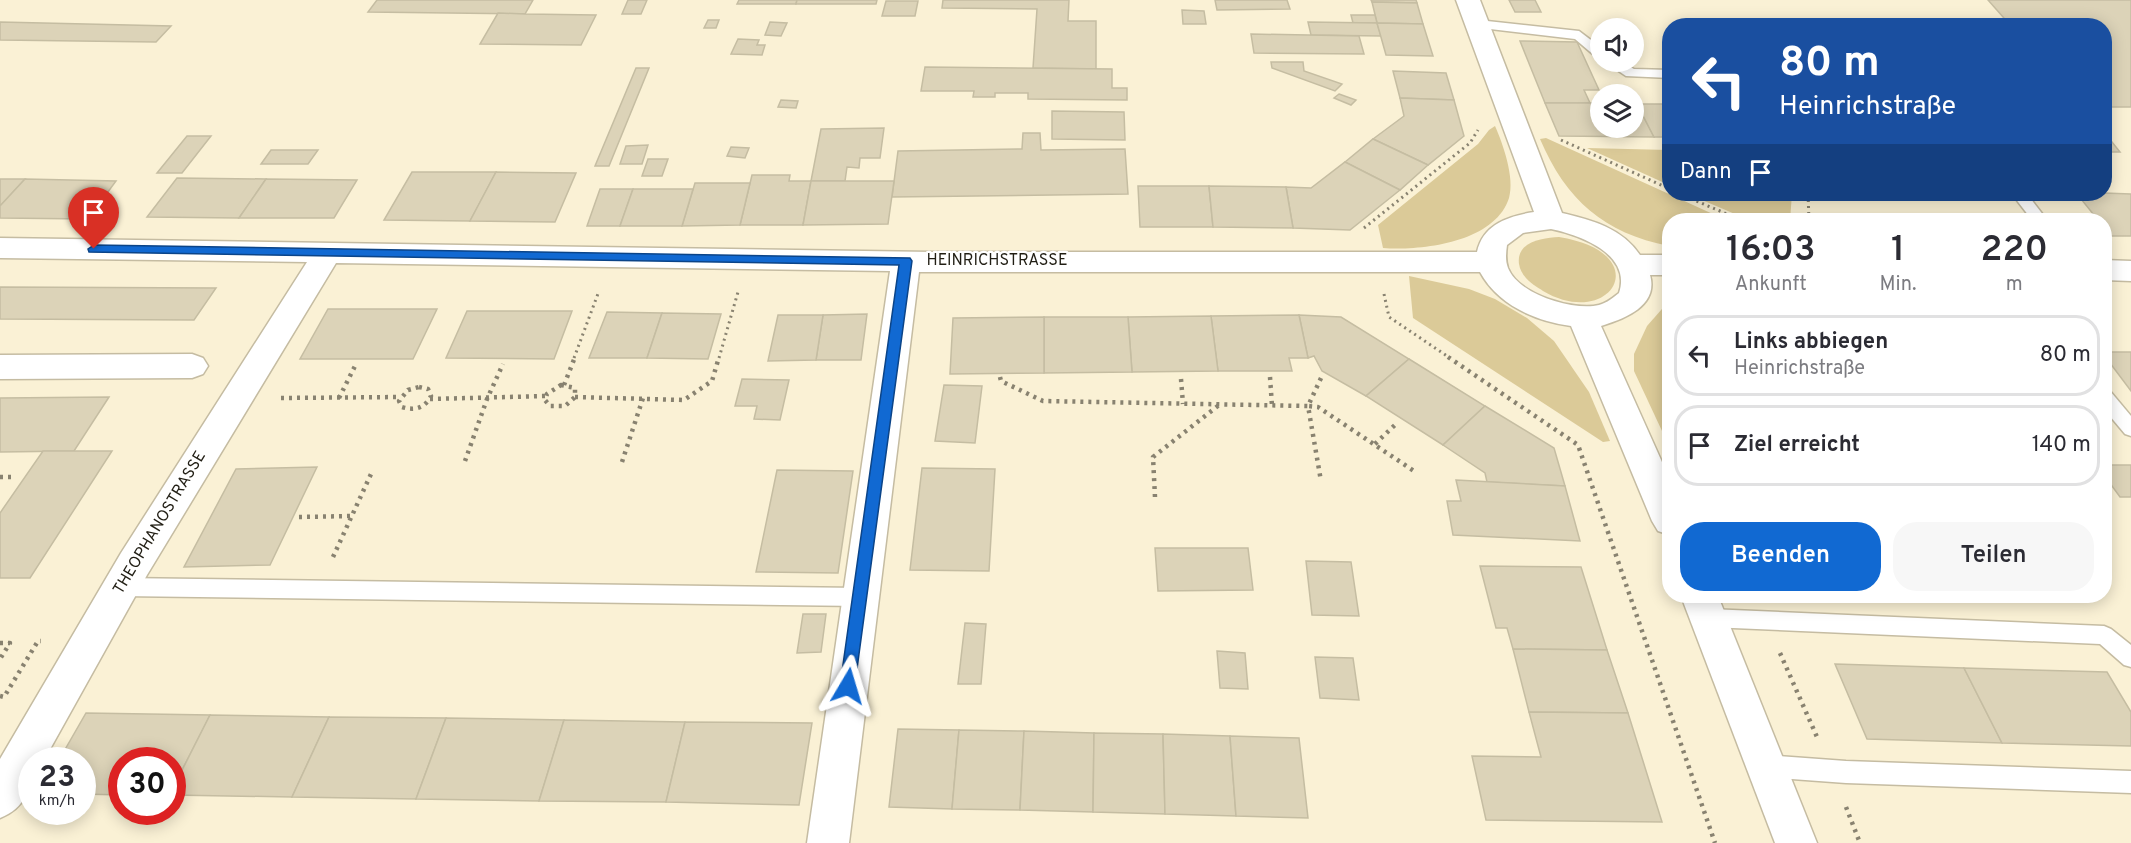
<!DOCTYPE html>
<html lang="de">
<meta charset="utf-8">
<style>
body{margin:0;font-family:Overpass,sans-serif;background:#f7f7f7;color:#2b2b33;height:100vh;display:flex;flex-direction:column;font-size:22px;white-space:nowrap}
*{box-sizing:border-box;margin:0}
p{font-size:20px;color:#7c7c81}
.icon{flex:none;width:33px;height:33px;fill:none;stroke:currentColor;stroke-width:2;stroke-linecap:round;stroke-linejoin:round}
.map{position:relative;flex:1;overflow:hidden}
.details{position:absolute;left:1662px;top:213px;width:450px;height:390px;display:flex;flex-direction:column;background:#fff;border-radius:24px;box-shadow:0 3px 15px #0003}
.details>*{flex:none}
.top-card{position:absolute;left:1662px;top:18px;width:450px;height:183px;border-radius:24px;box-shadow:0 3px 15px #0003;background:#1a4fa0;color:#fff;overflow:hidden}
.buttons{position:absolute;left:1590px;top:18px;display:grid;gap:12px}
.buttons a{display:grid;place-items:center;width:54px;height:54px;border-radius:50%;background:#fff;box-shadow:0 3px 15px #0003;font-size:30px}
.speed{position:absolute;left:18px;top:747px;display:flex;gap:12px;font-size:30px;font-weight:700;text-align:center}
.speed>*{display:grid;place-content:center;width:78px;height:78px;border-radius:50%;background:#fff;box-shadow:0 3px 15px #0003;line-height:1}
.speed small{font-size:15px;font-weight:400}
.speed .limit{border:9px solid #d22;background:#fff;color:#111}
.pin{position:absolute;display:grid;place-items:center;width:51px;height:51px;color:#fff;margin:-62px -26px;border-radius:50% 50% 50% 0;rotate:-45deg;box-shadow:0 0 6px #0007}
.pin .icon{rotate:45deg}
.me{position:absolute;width:66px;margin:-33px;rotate:7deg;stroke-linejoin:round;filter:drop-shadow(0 0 4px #0008)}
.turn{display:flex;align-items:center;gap:21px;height:126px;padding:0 18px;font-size:27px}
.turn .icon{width:78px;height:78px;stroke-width:2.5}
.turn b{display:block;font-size:42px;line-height:51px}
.then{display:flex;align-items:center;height:57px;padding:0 18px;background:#0003;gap:12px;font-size:22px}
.eta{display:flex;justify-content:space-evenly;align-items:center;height:102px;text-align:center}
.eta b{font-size:36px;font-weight:600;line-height:42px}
.action{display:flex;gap:12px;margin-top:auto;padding:12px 18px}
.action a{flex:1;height:69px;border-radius:24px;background:#1169d2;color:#fff;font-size:24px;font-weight:600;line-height:69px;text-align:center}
.action a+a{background:#f7f7f7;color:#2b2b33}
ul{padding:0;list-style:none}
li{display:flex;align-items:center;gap:18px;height:81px;margin:0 12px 9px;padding:0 6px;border:3px solid #e1e1e2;border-radius:24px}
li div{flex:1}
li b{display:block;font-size:22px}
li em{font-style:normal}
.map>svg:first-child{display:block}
.green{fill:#dbca98}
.building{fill:#dcd3b8;stroke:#c5bda2;stroke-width:1.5}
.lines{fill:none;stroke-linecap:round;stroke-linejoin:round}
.lane-casing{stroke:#c5bca2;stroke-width:3}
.street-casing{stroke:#c5bca2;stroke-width:3}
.path-far1{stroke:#888270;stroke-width:3;stroke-dasharray:2 4;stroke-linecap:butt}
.path{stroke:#888270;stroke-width:4.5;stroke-dasharray:3 5;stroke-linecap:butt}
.lane{fill:#fff;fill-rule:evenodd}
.street{fill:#fff;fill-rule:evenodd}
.route{fill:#1169d2;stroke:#0b4488;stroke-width:1.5}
.labels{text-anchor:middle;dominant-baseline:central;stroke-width:4.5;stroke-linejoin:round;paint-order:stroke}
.street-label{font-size:16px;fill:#211e14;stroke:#fff}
</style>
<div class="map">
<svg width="2131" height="843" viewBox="0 0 2131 843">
<rect width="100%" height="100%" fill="#faf1d5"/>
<g class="green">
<path d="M1495,126c8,18 20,52 14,72 -14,44 -86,53 -126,50l-5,-23 100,-81 11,-14z"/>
<path d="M1546,138l180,82h-56l-1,26c-65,-13 -103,-46 -129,-107z"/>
<path d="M1587,148l82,2v35z"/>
<path d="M1688,194h104l-2,26h-41z"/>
<path d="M1559,237c99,16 52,94 -16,54 -10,-6 -22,-14 -24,-27 -3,-23 24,-26 40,-27z"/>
<path d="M1409,276l60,13 26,10 32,19 27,23 35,51 21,49 -7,1 -190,-124z"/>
<path d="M1669,301v145l-35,-75v-17l13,-28z"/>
</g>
<g class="building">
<path d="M377,0h156l-8,14 -157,-2z"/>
<path d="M628,0h19l-6,14h-19z"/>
<path d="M739,0h58l-1,4h-59z"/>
<path d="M797,0h80l-1,4h-80z"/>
<path d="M943,0h126l-1,21h28v48l-63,-1 4,-59 -95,-1z"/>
<path d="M1215,0h72l3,9 -73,1z"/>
<path d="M1371,0h45l1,3 -45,-1z"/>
<path d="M1509,0h26l6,12h-26z"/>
<path d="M1988,0h143v107h-21l-6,-6v-75h-93z"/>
<path d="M886,1h32l-3,15h-33z"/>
<path d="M1372,2l45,1 6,21 -46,-1z"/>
<path d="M1182,10l22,1 2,13h-23z"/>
<path d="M498,13l27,1 71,1 -15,30 -101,-1z"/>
<path d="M1351,15h24l2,8h-24z"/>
<path d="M708,20h11l-3,8h-12z"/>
<path d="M0,22l171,4 -15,16 -156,-2z"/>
<path d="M770,22l17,1 -6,13 -16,-1z"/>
<path d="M1308,22l69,1 4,13 -70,-1z"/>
<path d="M1377,23l46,1 10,32 -47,-1z"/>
<path d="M1251,34l108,2 5,18 -110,-1z"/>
<path d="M738,39l21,1 -2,5h8l-3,10 -31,-1z"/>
<path d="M1520,41l57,1 22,48h-15l6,13h-45z"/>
<path d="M1271,62h32l1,9 38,13 -7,7 -63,-23z"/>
<path d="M925,67l187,2v19h15v12l-99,-1v-6h-33v4h-22l1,-6h-53z"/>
<path d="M636,68h13l-40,98h-14z"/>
<path d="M1393,71l53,2 8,27 -54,-2z"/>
<path d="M1339,94l17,6 -5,5 -17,-7z"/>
<path d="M1400,98l54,2 10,36 -36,29 -55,-26 31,-23z"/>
<path d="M781,100l17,1 -2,7 -18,-1z"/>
<path d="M1545,103h55v25h34v-24h3l17,33 -95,-1z"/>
<path d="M1637,104h33v33h-16z"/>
<path d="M1052,111l72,1 1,28 -73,-1z"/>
<path d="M884,128l-4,30h-20l-1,10 -12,-1 -2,14h-34l10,-52z"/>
<path d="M1023,133h17l1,17 84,-1 3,45 -236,3 6,-46 124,-2z"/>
<path d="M187,136h24l-29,37h-25z"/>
<path d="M2104,137h4l12,15h-16z"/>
<path d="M1373,139l55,26 -28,25 -55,-28z"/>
<path d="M648,145l-6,19h-22l6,-18z"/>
<path d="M731,147l18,1 -4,10 -18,-2z"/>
<path d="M271,150h47l-10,14h-47z"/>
<path d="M648,159h20l-6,17h-20z"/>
<path d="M1345,162l55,28 -50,40 -57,-2 -7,-41 25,1z"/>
<path d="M412,172h84l-26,49 -86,-1z"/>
<path d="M496,172l80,1 -21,49 -85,-1z"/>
<path d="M752,175h38l-1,6h22l-8,44h-63z"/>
<path d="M177,178l89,1 -27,39 -92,-1z"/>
<path d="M0,179h25l-25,27z"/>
<path d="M25,179l91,2 -28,38 -88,-1v-12z"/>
<path d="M266,179l91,1 -23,38h-95z"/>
<path d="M811,181h83l-6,43 -85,1z"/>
<path d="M695,183h55l-10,42 -58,1z"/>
<path d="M1138,186h71l4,41h-73z"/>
<path d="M1209,186l77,1 7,41 -80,-1z"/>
<path d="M600,189h33l-13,37h-33z"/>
<path d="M633,189h60l-11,37h-62z"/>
<path d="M2104,193l27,1v42h-20l-7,-8v-8h-6l-21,-26z"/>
<path d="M0,287l216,1 -22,32 -194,-1z"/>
<path d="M328,309h109l-24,50h-113z"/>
<path d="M467,311h105l-18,48 -108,-1z"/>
<path d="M607,312l55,1 -15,45h-58z"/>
<path d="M662,313l59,1 -13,45 -61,-1z"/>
<path d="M867,314l-6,46h-45l7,-45z"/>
<path d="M778,315h45l-7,45 -48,1z"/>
<path d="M1299,315l42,2 68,42 -43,37 -44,-25 -8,-15 -6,2z"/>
<path d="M1299,315l9,43h-19l3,13h-74l-7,-55z"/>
<path d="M1211,316l7,55 -86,1 -4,-55z"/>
<path d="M1044,317h84l4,55 -88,1z"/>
<path d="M1044,317v56l-94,1 3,-56z"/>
<path d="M2104,352h27v39l-27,-36z"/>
<path d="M1409,359l76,47 -42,39 -77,-49z"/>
<path d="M742,379l47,1 -9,40 -26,-1 3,-13h-22z"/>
<path d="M944,385l38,1 -7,57 -40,-2z"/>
<path d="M109,397l-35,54 -74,1v-54z"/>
<path d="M1485,406l69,42 11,38 -78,-4 -2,-9 -42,-28z"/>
<path d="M43,451h69l-82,127h-30v-65z"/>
<path d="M2104,465h27v32h-11l-16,-22z"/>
<path d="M317,467l-47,98 -86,2 52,-98z"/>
<path d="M922,468l73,1 -6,102 -79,-1z"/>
<path d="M777,470l76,1 -15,102 -82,-1z"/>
<path d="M1456,480l109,6 15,55 -127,-6 -6,-34h14z"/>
<path d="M1155,548h93l5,42 -95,1z"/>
<path d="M1306,561l45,1 8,54 -47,-1z"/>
<path d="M1480,566l101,1 26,83 -94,-1 -6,-21h-11z"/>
<path d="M803,614h23l-5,38 -24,1z"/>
<path d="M965,623l21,1 -5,60h-23z"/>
<path d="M1513,649l94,1 21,63 -99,-1z"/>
<path d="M1217,651l28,2 3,36 -28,-1z"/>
<path d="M1315,657l38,1 6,42 -39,-2z"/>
<path d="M1835,664l129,4 38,75 -135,-4z"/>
<path d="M1964,668l143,4 24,40v34l-129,-3z"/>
<path d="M1529,712l99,1 34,109 -176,-2 -14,-64 69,1z"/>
<path d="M86,713l124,2 -38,75v-30h-50v35l-40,-1v-34h-23z"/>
<path d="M210,715l119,2 -37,80 -120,-2v-5z"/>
<path d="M329,717l117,1 -30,81 -124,-2z"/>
<path d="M446,718l118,2 -25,81 -123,-2z"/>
<path d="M564,720l121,2 -19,80 -127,-1z"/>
<path d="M685,722l127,1 -13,82 -133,-3z"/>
<path d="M898,729l61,1 -7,79 -63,-2z"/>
<path d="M959,730l65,1 -4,79 -68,-1z"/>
<path d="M1024,731l70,2 -1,79 -73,-2z"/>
<path d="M1094,733l69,1 2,80 -72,-2z"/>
<path d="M1163,734l67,2 6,80 -71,-2z"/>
<path d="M1230,736l69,2 9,80 -72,-2z"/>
</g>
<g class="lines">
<g class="lane-casing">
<g id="lane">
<path d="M1478,20l101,11 21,16v10l-5,-1 -20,-17 -102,-12 -1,-3z"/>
<path d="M1605,62h16l13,7 36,1v8l-44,-2z"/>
<path d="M2012,194h15l20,26h-15z"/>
<path d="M2104,390l6,1 21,25v20l-6,-2 -21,-25z"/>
<path d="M121,578l739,10 7,3 3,6 -3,6 -7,3 -739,-10 -7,-3 -3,-6 3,-6z"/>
<path d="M1709,609l395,17 7,3 20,16v22l-7,-2 -24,-21 -391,-17 -7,-3 -3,-6 3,-6z"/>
<path d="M1766,755l80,6 285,10v22l-285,-10 -80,-6 -8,-3 -3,-8 3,-8z"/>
</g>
</g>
<g class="street-casing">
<g id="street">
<path d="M1456,0h24l82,213c30,7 60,15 78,42h30v20h-20c9,31 -26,44 -49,51l69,154v55l-12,-4 -6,-10 -81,-195c-36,-5 -73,-21 -91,-54h-561l-70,571h-42l83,-572 -554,-8 -189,312 -103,185h-12c0,27 -6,48 -32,58v-59l121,-206 186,-291 -307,-4v-20l932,14h545c6,-28 32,-36 57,-40zM1551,229c29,6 81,25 68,64 -5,4 -12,10 -20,12 -25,6 -80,-10 -91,-37 -3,-8 -2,-15 -1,-23l16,-12z"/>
<path d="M2104,260l27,1v20l-27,-1z"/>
<path d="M192,354l11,4 5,8 -5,8 -11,4 -192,1v-24z"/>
<path d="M1681,596h37l99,247h-42z"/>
</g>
</g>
<g class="path-far1">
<path d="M1561,140l109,49"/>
<path d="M1680,194l61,26"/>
<path d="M1808,194l1,26"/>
<path d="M1364,228l106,-85 8,-13"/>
<path d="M1384,294l5,23 61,41"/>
<path d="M574,358l25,-67"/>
<path d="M719,358l19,-66"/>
</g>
<g class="path">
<path d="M1448,357l130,88 137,398"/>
<path d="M1000,377l1,4 42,20 265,5 13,75"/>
<path d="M1270,377l2,29"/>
<path d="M1321,378l-13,28 10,1 99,66"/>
<path d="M1181,379l2,25"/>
<path d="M561,385l14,3v9l-10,9h-15l-5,-6 2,-6z"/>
<path d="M564,385l11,-28"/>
<path d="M419,387l9,2 3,7c-6,12 -16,15 -29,11l-3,-6 9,-11z"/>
<path d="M575,397l109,3 28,-19 7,-24"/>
<path d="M281,398l120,-1"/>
<path d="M339,398l17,-34"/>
<path d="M430,399l116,-3"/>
<path d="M1375,444l21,-20"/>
<path d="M465,461l22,-62 16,-35"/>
<path d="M622,462l21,-64"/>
<path d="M0,477h12"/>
<path d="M1155,497l-2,-40 66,-52"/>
<path d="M299,517l52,-1"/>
<path d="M333,557l38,-83"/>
<path d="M0,643h10l-10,16"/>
<path d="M1780,653l37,84"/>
<path d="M0,696l4,1 34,-56h3"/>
<path d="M1846,807l14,36"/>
</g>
<use href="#lane" class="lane"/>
<use href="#street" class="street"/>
</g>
<path class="route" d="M94,245l816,13 2,3 -58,430 -6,3 -5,-3 -3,-5 59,-421 -810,-13 -1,-3z"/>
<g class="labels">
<g class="street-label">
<text x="997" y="261">HEINRICHSTRASSE</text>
<text transform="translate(160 523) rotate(-59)">THEOPHANOSTRASSE</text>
</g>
</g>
</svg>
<div class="buttons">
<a><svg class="icon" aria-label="sound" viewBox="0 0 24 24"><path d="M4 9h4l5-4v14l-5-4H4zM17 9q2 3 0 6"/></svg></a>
<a><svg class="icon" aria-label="layers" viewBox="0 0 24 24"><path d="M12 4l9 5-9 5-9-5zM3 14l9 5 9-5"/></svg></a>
</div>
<div class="speed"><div>23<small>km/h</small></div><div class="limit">30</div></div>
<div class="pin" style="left:94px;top:249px;background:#d93025"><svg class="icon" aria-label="arrive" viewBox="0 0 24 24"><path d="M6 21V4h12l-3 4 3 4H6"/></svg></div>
<svg class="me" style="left:848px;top:686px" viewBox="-20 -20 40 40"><path d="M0-17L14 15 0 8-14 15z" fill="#1169d2" stroke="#fff" stroke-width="4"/></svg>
<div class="top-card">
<div class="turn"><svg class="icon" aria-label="left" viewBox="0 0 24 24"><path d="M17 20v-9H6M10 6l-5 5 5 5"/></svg><div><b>80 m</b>Heinrichstraße</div></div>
<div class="then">Dann<svg class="icon" aria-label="arrive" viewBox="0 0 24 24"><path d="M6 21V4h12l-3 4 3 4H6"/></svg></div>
</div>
<section class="details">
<div class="eta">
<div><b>16:03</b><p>Ankunft</p></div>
<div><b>1</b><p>Min.</p></div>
<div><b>220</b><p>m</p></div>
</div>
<ul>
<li><svg class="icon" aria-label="left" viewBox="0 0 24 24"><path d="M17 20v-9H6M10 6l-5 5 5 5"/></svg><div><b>Links abbiegen</b><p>Heinrichstraße</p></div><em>80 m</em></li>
<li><svg class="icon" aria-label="arrive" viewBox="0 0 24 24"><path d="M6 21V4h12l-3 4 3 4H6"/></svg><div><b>Ziel erreicht</b></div><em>140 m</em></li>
</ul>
<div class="action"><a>Beenden</a><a>Teilen</a></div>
</section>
</div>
